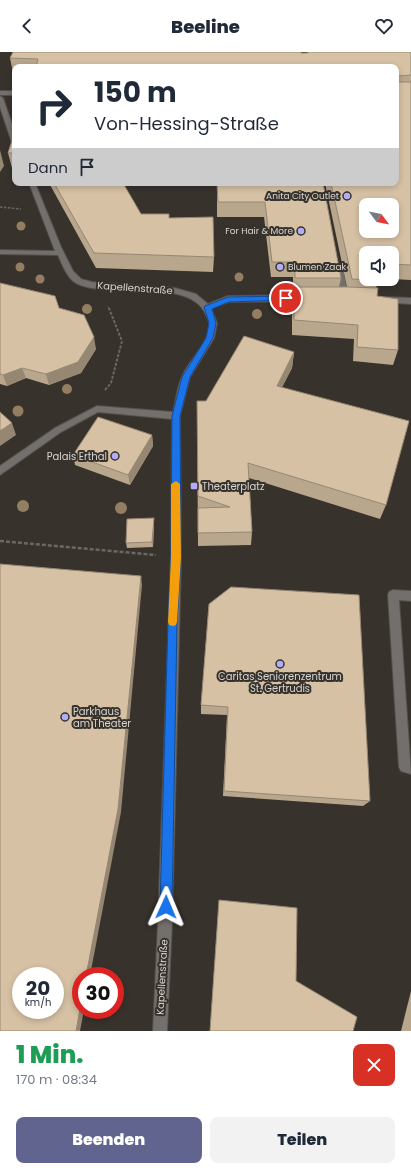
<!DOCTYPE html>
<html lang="de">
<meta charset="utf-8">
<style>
body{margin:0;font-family:Poppins,sans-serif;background:#f2f2f3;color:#1f2937;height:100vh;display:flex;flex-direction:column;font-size:15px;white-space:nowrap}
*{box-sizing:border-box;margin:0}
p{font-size:13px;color:#747a83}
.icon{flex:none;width:22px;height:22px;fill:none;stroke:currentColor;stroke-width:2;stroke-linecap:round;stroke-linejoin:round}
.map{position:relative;height:979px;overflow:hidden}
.panel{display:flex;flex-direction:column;background:#fff;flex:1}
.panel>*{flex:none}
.hud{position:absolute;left:12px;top:12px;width:387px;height:122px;border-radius:8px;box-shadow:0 2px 6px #0003;background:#fff;color:#1f2937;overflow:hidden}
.needle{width:26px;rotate:122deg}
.buttons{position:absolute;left:359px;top:146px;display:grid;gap:8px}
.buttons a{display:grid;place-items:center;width:40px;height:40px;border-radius:8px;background:#fff;box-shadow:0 2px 6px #0003;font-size:20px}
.speed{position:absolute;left:12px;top:915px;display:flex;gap:8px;font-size:20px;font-weight:700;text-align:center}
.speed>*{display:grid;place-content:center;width:52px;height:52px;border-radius:50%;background:#fff;box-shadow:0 2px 6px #0003;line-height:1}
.speed small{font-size:10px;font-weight:400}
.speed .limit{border:6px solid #d22;background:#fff;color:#111}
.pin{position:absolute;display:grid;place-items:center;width:34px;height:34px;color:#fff;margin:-17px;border:2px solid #fff;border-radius:50%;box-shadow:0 1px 4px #0007}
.me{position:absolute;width:44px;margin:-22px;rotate:1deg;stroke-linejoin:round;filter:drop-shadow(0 0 3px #0008)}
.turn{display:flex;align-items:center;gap:14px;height:84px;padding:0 16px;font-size:18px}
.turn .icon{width:52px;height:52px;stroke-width:2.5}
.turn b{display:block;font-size:28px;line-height:34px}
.then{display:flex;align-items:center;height:38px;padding:0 16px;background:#0003;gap:8px;font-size:15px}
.round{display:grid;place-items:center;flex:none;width:42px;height:42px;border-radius:8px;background:#f2f2f3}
.summary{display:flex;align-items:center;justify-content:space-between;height:68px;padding:0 16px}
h1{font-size:24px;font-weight:800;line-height:30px;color:#1e9e55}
.button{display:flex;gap:8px;margin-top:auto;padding:8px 16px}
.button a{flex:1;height:46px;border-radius:8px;background:#61648e;color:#fff;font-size:16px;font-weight:800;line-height:46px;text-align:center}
.button a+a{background:#f2f2f3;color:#1f2937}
header{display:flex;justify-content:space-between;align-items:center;height:52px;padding:0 16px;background:#fff;font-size:18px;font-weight:800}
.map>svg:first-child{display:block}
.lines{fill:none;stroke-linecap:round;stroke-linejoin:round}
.minor-casing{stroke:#544f4a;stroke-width:2}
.path-far2{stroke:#6c6762;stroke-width:1.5;stroke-dasharray:2.5 1.5;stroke-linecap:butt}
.path-far1{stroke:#6c6762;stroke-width:2;stroke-dasharray:3 1.5;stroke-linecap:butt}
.path{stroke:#6c6762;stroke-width:2.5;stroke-dasharray:4 2;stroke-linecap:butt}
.minor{fill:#726f6c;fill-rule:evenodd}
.tree{fill:#937e61}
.wall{fill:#b8a68d}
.shaded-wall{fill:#968773}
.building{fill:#d6c1a4;stroke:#968773;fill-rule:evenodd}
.route{fill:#1a73e8;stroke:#114b97}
.slow{fill:#f59e0b}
.poi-dot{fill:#b2adf9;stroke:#37322c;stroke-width:1.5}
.labels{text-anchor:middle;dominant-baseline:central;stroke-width:4;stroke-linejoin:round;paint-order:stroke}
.far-poi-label{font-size:9px;fill:#d7d5d1;stroke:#37322c;text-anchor:end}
.street-label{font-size:10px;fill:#d7d5d1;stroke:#37322c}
.poi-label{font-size:10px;fill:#d7d5d1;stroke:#37322c;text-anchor:start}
</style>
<header><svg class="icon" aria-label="back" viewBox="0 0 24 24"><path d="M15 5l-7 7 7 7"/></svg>Beeline<svg class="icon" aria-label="heart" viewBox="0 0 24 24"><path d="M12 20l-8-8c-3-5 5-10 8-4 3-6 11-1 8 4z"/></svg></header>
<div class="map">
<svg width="411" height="979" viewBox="0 0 411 979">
<rect width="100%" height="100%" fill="#37322c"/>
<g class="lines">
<g class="minor-casing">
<g id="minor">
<rect x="0" y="39" width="15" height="4"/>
<path d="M0,44l3,2 12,35v12l-3,-2 -12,-36z"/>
<path d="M29,131h6l26,64 12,24 8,8 11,3 83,6 21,6 12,10 20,-8 78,-1 4,3 -4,3 -77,1 -18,6 6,15 -3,15 -24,39 -10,39 1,141 -9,366 -5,108h-14l5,-108 13,-366 1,-138 -74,-7 -37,20 -61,43v-9l55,-38 42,-22 76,6c3,-11 4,-24 9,-35 7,-18 28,-33 27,-54 0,-2 -2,-6 -3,-8 -15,-39 -99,-15 -130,-32 -9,-5 -14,-19 -18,-28l-58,-1v-4l55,1z"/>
<path d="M336,214h6l1,2 5,29 -4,3 -4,-3 -5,-29z"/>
<path d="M384,245l27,1v6l-30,-2 -1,-2z"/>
<path d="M393,538l18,1v10l-12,-1 12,174 -10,-3 -2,-4 -11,-172 1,-3z"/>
</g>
</g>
<path class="path-far2" d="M0,155l21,2"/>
<path class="path-far1" d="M105,338l6,-7 11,-42 -14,-35"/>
<path class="path" d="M0,489l156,14"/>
<use href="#minor" class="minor"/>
</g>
<g class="tree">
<circle cx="21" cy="174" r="4.5"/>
<circle cx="20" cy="215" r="4.5"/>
<circle cx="239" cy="225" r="4.5"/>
<circle cx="40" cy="227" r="4.5"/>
<circle cx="87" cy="257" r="5"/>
<circle cx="257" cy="262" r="5"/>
<circle cx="67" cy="337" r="5"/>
<circle cx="18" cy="359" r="5.5"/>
<circle cx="23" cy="454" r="6"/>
<circle cx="121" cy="456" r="6"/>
</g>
<g class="wall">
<path d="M307,0h104v228l-19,-1v-26h-26l13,26 -3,9 1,8 21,54 -5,15 -40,-4 1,-22 -62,-4v-33l2,-9h-1v-16h-22l-7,-60h-47v-34h106l18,95 -2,9h8l-22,-104h71v-116h-381v6h-2l-3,-15 297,-5z"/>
<path d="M15,79v37h-3l-4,-15z"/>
<path d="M49,131h86l-11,2 17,29 28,4 45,39 -1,15 -117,-4z"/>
<path d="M0,231l96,66 -15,24 -32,12 -23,-7 -19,8 -7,-2z"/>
<path d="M294,300l-2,16 -10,19 104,118 -6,14 -131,-41 3,54 -1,13 -53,1 -1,-145h9z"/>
<path d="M152,383l1,11 -23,39 -55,-20 -2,-10z"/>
<path d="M154,471l-1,24 -26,1 -1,-5z"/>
<path d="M209,552l161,197 -7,5 -140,-10 4,-81 -26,-1v-9z"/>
<path d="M219,848l77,81 57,50h-143z"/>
<path d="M411,939v40h-10z"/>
</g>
<g class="shaded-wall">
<path d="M0,98l4,16 -4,6z"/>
<path d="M118,131h17l-17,3z"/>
<path d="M94,285l2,12 -15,24 -32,12 -3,-11z"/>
<path d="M294,300l-2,16 -17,33 2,-15z"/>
<path d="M22,316l4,10 -19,8 -4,-11z"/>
<path d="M12,371l4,12 -16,11v-15z"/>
<path d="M152,383l1,11 -23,39 -2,-10z"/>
<path d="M154,466v5l-1,24 -1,-5z"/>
<path d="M141,524l1,9 -21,227 -31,164h-4z"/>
<path d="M81,952v6h3l-4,21h-4z"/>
</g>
<g class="building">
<path d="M13,0h288v1h7l1,-1h102v23l-13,1v5l2,1h11v183l-19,-1v-11h-26v26h13v1l-27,-1 -21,-96h65v-116h-360l2,-8 -28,-1zM366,153h26v26h-26z"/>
<path d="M15,79v22h-7z"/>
<path d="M54,131h69l18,31h28v4l44,-1 1,40 -120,-4z"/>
<path d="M217,131h106l18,95h-46v-16h-23l-7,-60h-47z"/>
<path d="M0,231l55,13 4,12 25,7 10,22 -16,25 -32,12 -24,-6 -19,7 -3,-1z"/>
<path d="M295,235h52l31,1 -1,8 21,3v51l-41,-3 1,-22 -64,-5z"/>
<path d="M244,284l50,16 -17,34 132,35 -23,84 -138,-42 4,69 -54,1v-25l32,-1 -32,-11 -1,-95h9z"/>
<path d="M0,360l12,11 -12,8z"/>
<path d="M98,365l54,18 -24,40 -55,-20z"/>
<path d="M154,466l-2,24 -26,1 1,-24z"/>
<path d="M0,512l141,12 -23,233 -32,167h-5v28l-5,27h-76zM21,924h34v34h-34z"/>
<path d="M231,535l128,8 11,206 -146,-10 4,-84 -27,-2 8,-101z"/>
<path d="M219,848l78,8 -1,73 61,36 -4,14h-143z"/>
</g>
<path class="route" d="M286,244l3,1v3l-60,2 -17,7 4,14 -3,15 -23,39 -10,39 1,141 -4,64 -5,286 -2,5 -4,1 -5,-1 -1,-5 8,-286 3,-64 1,-141 10,-39 24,-39 3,-15 -5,-16 1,-1 23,-9z"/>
<path class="slow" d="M176,429l4,3 1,73 -4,65 -1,3 -3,1 -4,-1 -1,-3 3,-65v-73z"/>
<g class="poi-dot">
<circle cx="347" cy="144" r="4"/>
<circle cx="301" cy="179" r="4"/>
<circle cx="280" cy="215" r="4"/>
<circle cx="115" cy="404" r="4"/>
<rect x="190" y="430" width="8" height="8" rx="2"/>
<circle cx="280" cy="612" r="4"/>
<circle cx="65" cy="665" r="4"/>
</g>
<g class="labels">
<g class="far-poi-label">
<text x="339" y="144">Anita City Outlet</text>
<text x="293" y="179">For Hair &amp; More</text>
<text x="288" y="215" text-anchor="start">Blumen Zaak</text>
</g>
<g class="street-label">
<text transform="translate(135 236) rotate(4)">Kapellenstraße</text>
<text transform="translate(162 925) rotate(-87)">Kapellenstraße</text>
</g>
<g class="poi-label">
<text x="107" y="404" text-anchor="end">Palais Erthal</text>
<text x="202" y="434">Theaterplatz</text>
<text x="280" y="624" text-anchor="middle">Caritas Seniorenzentrum<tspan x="280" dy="12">St. Gertrudis</tspan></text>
<text x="73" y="659">Parkhaus<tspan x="73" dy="12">am Theater</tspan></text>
</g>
</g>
</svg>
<div class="buttons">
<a><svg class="needle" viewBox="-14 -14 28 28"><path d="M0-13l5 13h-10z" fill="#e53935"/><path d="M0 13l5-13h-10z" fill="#747a83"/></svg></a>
<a><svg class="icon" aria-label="sound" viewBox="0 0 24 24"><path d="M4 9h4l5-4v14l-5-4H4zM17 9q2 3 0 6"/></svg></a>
</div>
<div class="speed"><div>20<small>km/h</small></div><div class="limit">30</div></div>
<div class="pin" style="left:286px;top:246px;background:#d93025"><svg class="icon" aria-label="arrive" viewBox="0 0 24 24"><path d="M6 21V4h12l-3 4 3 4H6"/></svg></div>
<svg class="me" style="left:166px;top:855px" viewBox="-20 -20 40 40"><path d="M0-17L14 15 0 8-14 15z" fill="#1a73e8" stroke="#fff" stroke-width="4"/></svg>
<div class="hud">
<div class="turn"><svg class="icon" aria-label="right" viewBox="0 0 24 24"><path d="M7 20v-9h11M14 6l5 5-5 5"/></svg><div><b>150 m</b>Von-Hessing-Straße</div></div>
<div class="then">Dann<svg class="icon" aria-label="arrive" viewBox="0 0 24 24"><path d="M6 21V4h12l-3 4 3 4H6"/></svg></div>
</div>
</div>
<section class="panel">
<div class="summary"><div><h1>1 Min.</h1><p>170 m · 08:34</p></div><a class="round" style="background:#d93025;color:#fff"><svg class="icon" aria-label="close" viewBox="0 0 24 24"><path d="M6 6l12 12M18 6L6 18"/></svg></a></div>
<div class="button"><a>Beenden</a><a>Teilen</a></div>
</section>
